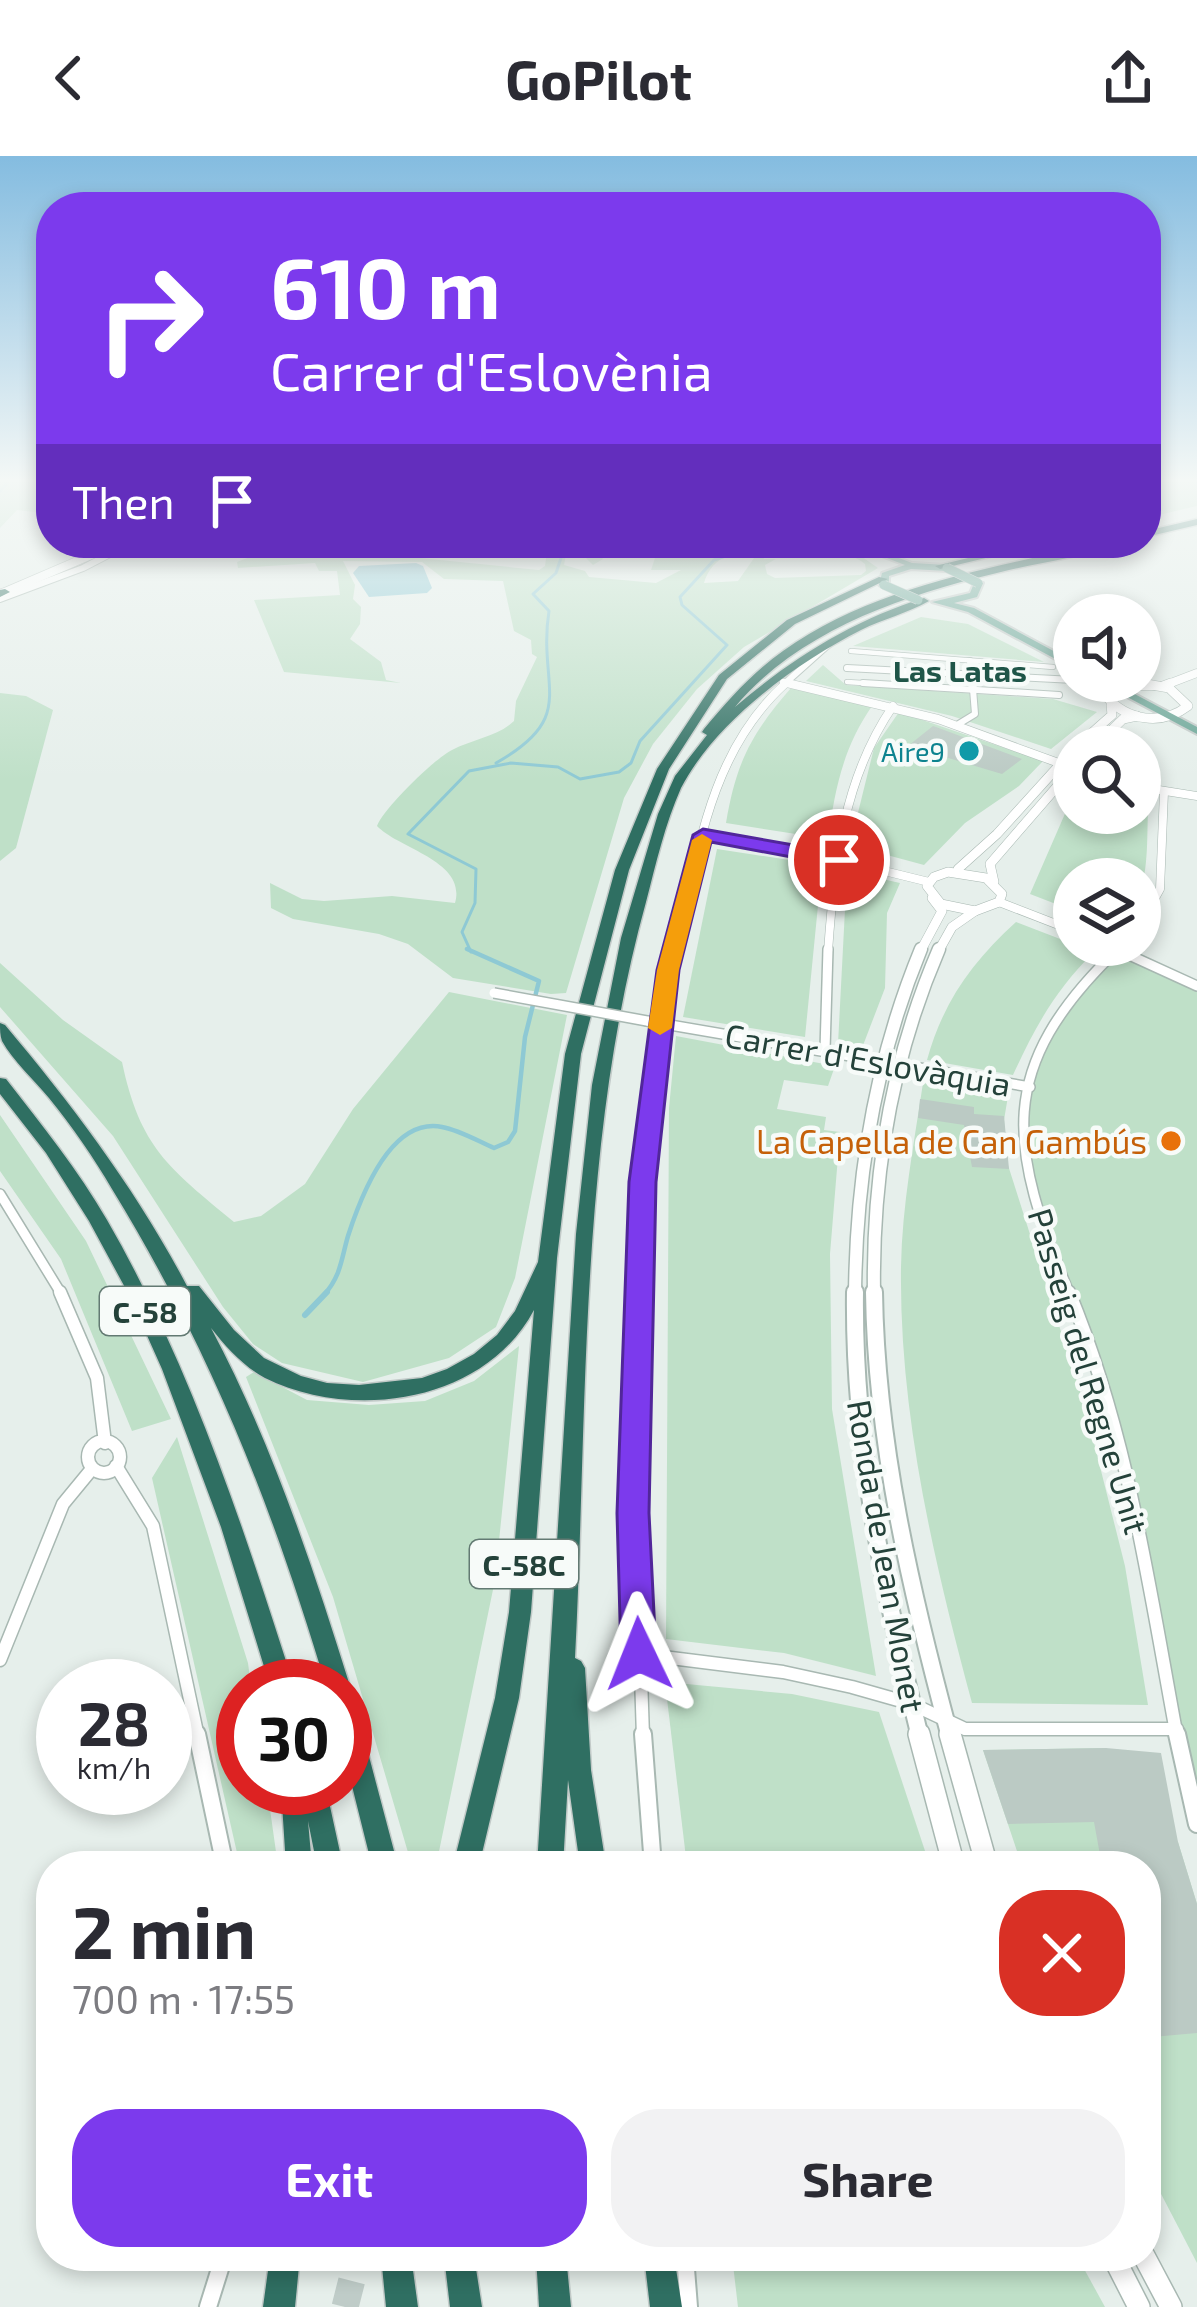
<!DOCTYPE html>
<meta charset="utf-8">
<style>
body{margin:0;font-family:"Exo 2",sans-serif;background:#f2f2f3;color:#2b2b33;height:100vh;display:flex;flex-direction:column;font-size:45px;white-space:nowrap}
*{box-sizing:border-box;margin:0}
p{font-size:39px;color:#7c7c81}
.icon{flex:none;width:66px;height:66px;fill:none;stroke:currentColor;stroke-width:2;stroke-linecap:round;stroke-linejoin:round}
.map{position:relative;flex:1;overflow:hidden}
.drawer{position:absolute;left:36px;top:1695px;width:1125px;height:420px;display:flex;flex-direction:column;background:#fff;border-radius:48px;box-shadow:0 6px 18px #0003}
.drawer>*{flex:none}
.top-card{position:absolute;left:36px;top:36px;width:1125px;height:366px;border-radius:48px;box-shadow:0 6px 18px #0003;background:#7c3aed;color:#fff;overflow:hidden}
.tools{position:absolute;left:1053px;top:438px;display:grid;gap:24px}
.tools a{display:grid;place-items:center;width:108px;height:108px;border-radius:50%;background:#fff;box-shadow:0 6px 18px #0003;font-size:60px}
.speed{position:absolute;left:36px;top:1503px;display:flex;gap:24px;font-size:60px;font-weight:700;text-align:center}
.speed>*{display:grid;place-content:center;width:156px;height:156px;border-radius:50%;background:#fff;box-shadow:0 6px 18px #0003;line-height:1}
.speed small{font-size:30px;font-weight:400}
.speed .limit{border:18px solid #d22;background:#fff;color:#111}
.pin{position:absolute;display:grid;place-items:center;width:102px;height:102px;color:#fff;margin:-51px;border:6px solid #fff;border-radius:50%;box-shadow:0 3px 12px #0007}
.me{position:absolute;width:132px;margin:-66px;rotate:358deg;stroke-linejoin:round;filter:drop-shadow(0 0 9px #0008)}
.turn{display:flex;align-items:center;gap:42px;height:252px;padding:0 36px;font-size:54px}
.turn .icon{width:156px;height:156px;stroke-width:2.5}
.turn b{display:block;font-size:84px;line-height:102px}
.then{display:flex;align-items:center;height:114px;padding:0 36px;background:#0003;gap:24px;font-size:45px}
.round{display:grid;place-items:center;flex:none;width:126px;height:126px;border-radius:48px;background:#f2f2f3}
.headline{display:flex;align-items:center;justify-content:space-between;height:204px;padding:0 36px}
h1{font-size:72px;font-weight:700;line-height:90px}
.primary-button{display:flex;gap:24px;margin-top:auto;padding:24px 36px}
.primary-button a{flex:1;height:138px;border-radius:48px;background:#7c3aed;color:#fff;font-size:48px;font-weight:700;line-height:138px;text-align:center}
.primary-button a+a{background:#f2f2f3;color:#2b2b33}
header{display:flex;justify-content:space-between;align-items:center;height:156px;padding:0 36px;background:#fff;font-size:54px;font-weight:700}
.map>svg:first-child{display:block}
.green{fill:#bfe0c8}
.water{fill:#8ec9d4}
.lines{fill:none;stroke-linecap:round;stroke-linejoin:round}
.stream-far2{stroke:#8ec9d4;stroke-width:3}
.stream-far1{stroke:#8ec9d4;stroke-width:4.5}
.stream{stroke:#8ec9d4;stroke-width:6}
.building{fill:#bbcac4}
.motorway-tunnel{stroke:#bfccc8;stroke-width:27;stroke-dasharray:27 14;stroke-linecap:butt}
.pedestrian-far1-casing{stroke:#a8b8b2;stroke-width:6}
.pedestrian-casing{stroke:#a8b8b2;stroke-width:8}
.minor-far4-casing{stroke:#a8b8b2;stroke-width:8}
.minor-far3-casing{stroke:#a8b8b2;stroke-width:9}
.minor-far2-casing{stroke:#a8b8b2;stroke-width:12}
.minor-far1-casing{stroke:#a8b8b2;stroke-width:15}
.minor-casing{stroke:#a8b8b2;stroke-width:20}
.tertiary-far4-casing{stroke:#a8b8b2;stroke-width:9}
.tertiary-far3-casing{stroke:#a8b8b2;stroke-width:10}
.tertiary-far2-casing{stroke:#a8b8b2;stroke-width:15}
.tertiary-far1-casing{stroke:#a8b8b2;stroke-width:20}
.tertiary-casing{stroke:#a8b8b2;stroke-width:24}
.primary-casing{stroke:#c2cac8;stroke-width:4}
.motorway-casing{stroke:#c2cac8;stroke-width:3}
.pedestrian-far1{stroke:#fff;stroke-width:4.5}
.pedestrian{stroke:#fff;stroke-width:6}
.minor-far4{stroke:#fff;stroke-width:6}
.minor-far3{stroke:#fff;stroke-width:8}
.minor-far2{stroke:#fff;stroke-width:9}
.minor-far1{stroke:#fff;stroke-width:12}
.minor{stroke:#fff;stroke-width:16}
.tertiary-far4{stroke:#fff;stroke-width:8}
.tertiary-far3{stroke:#fff;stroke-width:9}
.tertiary-far2{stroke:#fff;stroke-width:12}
.tertiary-far1{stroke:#fff;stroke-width:16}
.tertiary{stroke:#fff;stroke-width:21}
.primary{fill:#6aa596;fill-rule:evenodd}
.motorway{fill:#2f6f62;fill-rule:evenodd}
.minor-bridge-casing{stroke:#a8b8b2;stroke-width:12;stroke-linecap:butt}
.primary-bridge-casing{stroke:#c2cac8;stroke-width:10;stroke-linecap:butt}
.minor-bridge{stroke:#fff;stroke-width:9}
.primary-bridge{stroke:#6aa596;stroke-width:9}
.route{fill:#7c3aed;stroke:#51269a;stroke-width:3}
.slow{fill:#f59e0b}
.culture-dot{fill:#0f9aa8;stroke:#f7fbf9;stroke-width:4.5}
.food-dot{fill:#e8710a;stroke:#f7fbf9;stroke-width:4.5}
.labels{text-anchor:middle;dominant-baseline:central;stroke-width:9;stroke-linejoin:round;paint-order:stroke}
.far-culture-label{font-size:27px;fill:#0d838f;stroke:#f7fbf9;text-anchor:end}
.far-neighbourhood-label{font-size:30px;font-weight:bold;fill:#1f5548;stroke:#f7fbf9}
.shield{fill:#f7fbf9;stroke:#637a73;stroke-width:3}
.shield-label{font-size:30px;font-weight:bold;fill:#24423a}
.street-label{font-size:33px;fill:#24423a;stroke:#f7fbf9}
.food-label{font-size:33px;fill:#c56008;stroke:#f7fbf9;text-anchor:end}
</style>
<header><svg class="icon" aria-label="back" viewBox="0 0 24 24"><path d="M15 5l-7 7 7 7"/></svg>GoPilot<svg class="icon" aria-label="share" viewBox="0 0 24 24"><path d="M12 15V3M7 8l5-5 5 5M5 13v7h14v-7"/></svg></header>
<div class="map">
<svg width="1197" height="2151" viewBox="0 0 1197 2151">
<rect width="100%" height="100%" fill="#e6efeb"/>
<g class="green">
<path d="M0,323h51v35l-34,-4 -17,18z"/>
<path d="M1197,323v27l-51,12v-36z"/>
<path d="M257,387h63l-6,11 96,3 129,13 6,-4 3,-23 43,2 12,14 -10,6 -15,-15 -11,-1 -3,16 21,6 4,6 67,6 25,-13h-30l5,-15 16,1 -2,-13h111c-30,7 -67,5 -77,40l34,-2 21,-30 5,8h12l-11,6 2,9 8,4 86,-3 5,-4 -1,-7c-16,-14 -45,-10 -65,-15l42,-6 36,25 -134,79 -47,42 -44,55 -29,54 -58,195 -15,1 -98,-16 -45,-34 -29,-10 -86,-15 -22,-11 -1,-25 32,16 22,2 68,-5 63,7c12,-42 -56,-54 -78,-77 7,-18 57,-67 75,-76 20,-11 45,-13 62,-29l2,-20 21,-44 -5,-3 -1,-14 -17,-9 -11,-50 -59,-2 -22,-17 -79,-1 12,24 -2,14 8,8 -1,17 -10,15 31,23 5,18 15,3 -117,-11 -30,-72 86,-5 -3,-24h-18l-4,-8 -77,5 -1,-6 18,-7z"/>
<path d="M921,461l47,7 76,38 -191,-16z"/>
<path d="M823,509l23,20 207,14 44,13 -46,37 -99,-33 -146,-35z"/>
<path d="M791,532l81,18c-29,42 -37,83 -44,133l-102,-16c10,-60 25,-89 65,-135z"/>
<path d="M0,537l26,3 27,14 -37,138 -16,13z"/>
<path d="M899,556l144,49 -24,25 -54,37 -41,42 -74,-20 24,-97z"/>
<path d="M1074,637v20h66v-20l9,2c-3,33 1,67 -9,98v-14h-66v32l-44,-17z"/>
<path d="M717,693l105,16 -17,172 -122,-20z"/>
<path d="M847,715l53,12 -13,30 -2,75 -23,60 -24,-4z"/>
<path d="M1016,766l78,30c-38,37 -59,75 -81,123l-86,-15c16,-58 45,-98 89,-138z"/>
<path d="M1117,793l80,37v838l-52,-272 -63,-227 -46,-123 -15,-83 27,-81z"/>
<path d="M0,807l63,57 59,42c18,86 47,106 112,160l27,-6 44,-32 48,-75 96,-117 118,23 -52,263 -19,49 -47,31 -86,24 -81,-19 -29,-19 -30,-37 -110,-171 -113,-129z"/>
<path d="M676,880l159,30 -7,20 -44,-6 -7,29 49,8 -2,13 16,2 -10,122 2,155 44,267 -92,-23 -118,-14 3,-531z"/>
<path d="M923,927l85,13 -4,24 3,42 78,245 40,159 23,139 -176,-2c-38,-141 -73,-289 -71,-436 1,-61 13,-124 22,-184z"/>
<path d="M0,959l86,126 85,178 -39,12 -71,-172 -61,-88z"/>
<path d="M519,1190l-24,234 -59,286h-24l-79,-269 -87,-220 8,-5 53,28 62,5 56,-4 49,-20z"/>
<path d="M177,1281l71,226 3,23h-8v102h24l11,78h-38l-88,-388z"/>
<path d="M665,1526l127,12 87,18 51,154h-243z"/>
<path d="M1106,1592l72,94 19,62v359l-51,-98v-299h-124l-39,-116z"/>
<path d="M732,2100h345l28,51h-367z"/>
</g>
<path class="water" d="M416,407l7,3 9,22 -5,5 -58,4 -16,-24 6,-7z"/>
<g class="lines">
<g class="stream-far2">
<path d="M0,335l11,-12"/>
<path d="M496,607c84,-47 41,-76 53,-152l-16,-17 23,-21 10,-30"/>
<path d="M471,796l-9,-20 13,-29 1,-34 -68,-35 61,-63 42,-8 47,4 22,12 39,-7 12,-9 9,-22 87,-96 -45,-40 -2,-8 34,-37 49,-17"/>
</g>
<path class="stream-far1" d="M324,1139c17,-19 17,-35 24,-59 13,-40 43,-119 94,-109 17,3 36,14 52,21l14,-6 7,-11 10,-94 14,-56 -72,-32"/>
<path class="stream" d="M305,1159l22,-23"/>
</g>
<g class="building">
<path d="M933,570l3,1 86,32 -20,15 -94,-28z"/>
<path d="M920,943l54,8v7l30,2 5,53 -37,-2 -8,-42 -46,-7z"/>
<path d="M1106,1592l55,5 17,89 19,62v129l-45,4 -6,-19v-152h-44l-8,-44 -86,2 -25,-74z"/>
</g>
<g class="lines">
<path class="motorway-tunnel" d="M345,2151l13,-51"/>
<g class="pedestrian-far1-casing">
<g id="pedestrian-far1">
<path d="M851,495l202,16"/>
<path d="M847,526l64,4"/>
</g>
</g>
<g class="pedestrian-casing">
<g id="pedestrian">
<path d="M863,527l196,12"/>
<path d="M957,569l18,-11 -2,-25"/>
</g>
</g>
<g class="minor-far4-casing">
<g id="minor-far4">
<path d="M0,443l83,-31 48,-25"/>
<path d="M970,505l3,25"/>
<path d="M847,512l227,12"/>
<path d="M1086,525l10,5"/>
<path d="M783,526l17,4"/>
<path d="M782,530l47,-42"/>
</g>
</g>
<g class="minor-far3-casing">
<g id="minor-far3">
<path d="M787,527l151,36 129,47"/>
<path d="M972,527l1,6"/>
<path d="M1090,527l16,8"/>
<path d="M1140,631l57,9"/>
<path d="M703,679l112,19 114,28"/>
<path d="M999,746l75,29"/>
<path d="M1140,769l20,-36 4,-97"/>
<path d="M1108,789l14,7"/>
<path d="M676,796c21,-96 33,-200 110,-269"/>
<path d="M828,796c6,-87 15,-173 65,-246"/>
<path d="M1115,796l7,-7"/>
</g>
</g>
<g class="minor-far2-casing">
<g id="minor-far2">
<path d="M1116,793l81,37"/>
<path d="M647,865l383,66"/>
<path d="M825,894l3,-101"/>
<path d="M0,1038l62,101"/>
<path d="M638,1139l11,-165 28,-181"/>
<path d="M1070,1139c-61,-148 -77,-226 48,-346"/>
</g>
</g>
<g class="minor-far1-casing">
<g id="minor-far1">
<path d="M60,1136l37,86 8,65"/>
<path d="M639,1136l-4,199 8,246"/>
<path d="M1069,1136c59,142 80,295 108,445"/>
<circle cx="104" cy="1301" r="16"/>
<path d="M116,1310l37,60 45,211"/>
<path d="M639,1498l144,18 69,15 60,17 53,25h212"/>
<path d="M0,1504l63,-156 28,-34"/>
</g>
</g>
<g class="minor-casing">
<g id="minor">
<path d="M197,1578l28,132"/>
<path d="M643,1578l10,132"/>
<path d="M1177,1578l20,90"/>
<path d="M685,2100l4,51"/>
<path d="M208,2151l16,-51"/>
</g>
</g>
<g class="tertiary-far4-casing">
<g id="tertiary-far4">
<path d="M0,438l119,-51"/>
<path d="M1116,530h45"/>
<path d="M1163,530l34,-13"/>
</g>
</g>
<g class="tertiary-far3-casing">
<g id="tertiary-far3">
<path d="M1124,527l-18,8v5c21,25 56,30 82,10l-19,-18 -28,-5"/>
<path d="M1163,530l8,-3"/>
<path d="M1076,591l36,-32 -1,-10"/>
<path d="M1094,591l29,-28 14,-3"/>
<path d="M958,713l39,-35 77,-85"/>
<path d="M948,716l38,6 16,16 -3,8 -24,9 -34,-7 -14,-18 7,-9z"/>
<path d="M994,726l-4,-18 84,-97"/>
<path d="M920,796l22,-41 -10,-13"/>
<path d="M938,796l14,-25 23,-16"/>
</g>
</g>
<g class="tertiary-far2-casing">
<g id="tertiary-far2">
<path d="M855,1139c1,-118 21,-237 66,-346"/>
<path d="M874,1139c-2,-119 18,-237 65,-346"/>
</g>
</g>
<g class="tertiary-far1-casing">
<g id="tertiary-far1">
<path d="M855,1136c-2,151 29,299 65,445"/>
<path d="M874,1136c2,150 37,300 76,445"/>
</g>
</g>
<g class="tertiary-casing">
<g id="tertiary">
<path d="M919,1578l35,132"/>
<path d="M950,1578l37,132"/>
<path d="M1113,2100l26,51"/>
<path d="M1144,2100l27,51"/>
</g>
</g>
<g class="primary-casing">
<g id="primary">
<path d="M848,387h12l52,20 35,2 5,3 -5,3 -36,-2 -22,7v9l-5,3 -5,-3 3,-12 23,-8z"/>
<path d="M975,425l8,2 -6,14 -23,6 20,5 100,54v7l-106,-57 -36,-10 38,-9z"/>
<path d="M1097,525h13l87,46v7z"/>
</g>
</g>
<g class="motorway-casing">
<g id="motorway">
<path d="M1197,363v6l-51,12v-6z"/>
<path d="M1030,387h18l-108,26 -5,-3z"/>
<path d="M1099,387h17c-32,14 -72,19 -107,27 -98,23 -207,57 -274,137 56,-48 118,-87 189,-109l5,3c-21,12 -46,18 -68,29 -65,33 -146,92 -180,158 -16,36 -25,75 -35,114 -68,245 -58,505 -71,756l6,3 4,7 6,102 15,96h-26l-12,-86 -5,86h-26l39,-632 16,-149 29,-147 37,-124 17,-38 32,-41 -5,-3 2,-3c24,-29 48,-56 79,-78 90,-65 210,-83 316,-108z"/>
<path d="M1127,387h16l-39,12 -5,-3z"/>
<path d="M879,421l9,2 -93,45 -68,55 -58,90 -40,101 -48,184 -24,204 -26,354 -12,86 -40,168h-26l42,-168 14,-86 25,-302c-49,92 -180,112 -269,68 -22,-12 -39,-31 -54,-50 60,113 101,236 139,358l-5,8v-8h-19c-54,-181 -115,-335 -214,-497 -18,-31 -40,-63 -63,-91 -15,-18 -36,-37 -47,-57 -2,-6 -2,-11 -2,-18l5,2c69,82 132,166 182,261h12l35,44 30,28 37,18 26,7 32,2 63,-7 25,-9 27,-15 23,-19 18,-24 23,-49 27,-208 50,-184 42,-101 62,-94 68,-55z"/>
<path d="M0,434l5,-1 5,3 -10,5z"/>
<path d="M0,922l6,1c36,46 72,91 101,141 84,146 136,306 187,466h-24l-49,-159 -59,-158 -34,-76 -39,-72 -43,-68 -46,-59z"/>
<path d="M345,1544l8,3 4,8 41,155h-26l-27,-108z"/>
<path d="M281,1632h45l17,78h-26l-9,-45 4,45h-26z"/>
<path d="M270,2100h30l-5,51h-32z"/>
<path d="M381,2100h30l7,51h-32z"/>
<path d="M444,2100h30l8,51h-32z"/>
<path d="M536,2100h30l5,51h-32z"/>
<path d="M644,2100h30l8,51h-32z"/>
</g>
</g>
<use href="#pedestrian-far1" class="pedestrian-far1"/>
<use href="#pedestrian" class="pedestrian"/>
<use href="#minor-far4" class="minor-far4"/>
<use href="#minor-far3" class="minor-far3"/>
<use href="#minor-far2" class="minor-far2"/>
<use href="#minor-far1" class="minor-far1"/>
<use href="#minor" class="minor"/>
<use href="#tertiary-far4" class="tertiary-far4"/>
<use href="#tertiary-far3" class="tertiary-far3"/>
<use href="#tertiary-far2" class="tertiary-far2"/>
<use href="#tertiary-far1" class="tertiary-far1"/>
<use href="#tertiary" class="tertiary"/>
<use href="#primary" class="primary"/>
<use href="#motorway" class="motorway"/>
<g class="minor-bridge-casing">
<path id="minor-bridge" d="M494,837l153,28"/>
</g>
<g class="primary-bridge-casing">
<g id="primary-bridge">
<path d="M947,412l31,15"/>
<path d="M884,429l34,15"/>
</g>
</g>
<use href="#minor-bridge" class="minor-bridge"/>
<use href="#primary-bridge" class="primary-bridge"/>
</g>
<linearGradient id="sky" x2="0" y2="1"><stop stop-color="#84bce0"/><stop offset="0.52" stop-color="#f4f8f6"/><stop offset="1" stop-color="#f4f8f6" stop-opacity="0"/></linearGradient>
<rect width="1197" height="624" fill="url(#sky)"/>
<path class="route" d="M703,673l136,24 11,7 -11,6 -128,-24 -32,128 -23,212 -7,331 7,141 -5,11 -12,4 -13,-4 -5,-11 -4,-141 12,-331 28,-212 36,-135z"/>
<path class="slow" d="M702,678l10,6 -33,130 -7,58 -12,7 -12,-7 9,-58 35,-130z"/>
<circle class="culture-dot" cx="969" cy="595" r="12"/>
<circle class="food-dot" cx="1171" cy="985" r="12"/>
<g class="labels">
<g class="far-culture-label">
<text x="945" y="595">Aire9</text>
</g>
<g class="far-neighbourhood-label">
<text x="960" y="514">Las Latas</text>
</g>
<g class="shield">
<rect x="100" y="1131" width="90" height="48" rx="9"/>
<rect x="470" y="1384" width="108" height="48" rx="9"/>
</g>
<g class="shield-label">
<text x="145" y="1155">C-58</text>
<text x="524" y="1408">C-58C</text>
</g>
<g class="street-label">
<text transform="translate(868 903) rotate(10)">Carrer d'Eslovàquia</text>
<text transform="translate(1089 1215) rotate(73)">Passeig del Regne Unit</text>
<text transform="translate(887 1400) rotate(80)">Ronda de Jean Monet</text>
</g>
<g class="food-label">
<text x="1147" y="985">La Capella de Can Gambús</text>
</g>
</g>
</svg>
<div class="tools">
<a><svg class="icon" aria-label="sound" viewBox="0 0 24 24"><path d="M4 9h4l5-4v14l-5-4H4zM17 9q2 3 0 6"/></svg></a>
<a><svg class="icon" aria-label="search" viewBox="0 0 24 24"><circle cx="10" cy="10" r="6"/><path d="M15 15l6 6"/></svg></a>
<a><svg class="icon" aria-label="layers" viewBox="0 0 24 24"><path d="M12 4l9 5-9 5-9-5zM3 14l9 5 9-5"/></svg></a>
</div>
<div class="speed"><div>28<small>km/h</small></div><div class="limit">30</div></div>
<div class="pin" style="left:839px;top:704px;background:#d93025"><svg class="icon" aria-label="arrive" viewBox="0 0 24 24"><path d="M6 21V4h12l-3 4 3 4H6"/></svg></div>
<svg class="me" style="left:639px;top:1498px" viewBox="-20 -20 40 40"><path d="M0-17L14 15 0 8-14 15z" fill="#7c3aed" stroke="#fff" stroke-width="4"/></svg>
<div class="top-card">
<div class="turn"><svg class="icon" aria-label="right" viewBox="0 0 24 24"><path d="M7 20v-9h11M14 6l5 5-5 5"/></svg><div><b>610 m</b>Carrer d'Eslovènia</div></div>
<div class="then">Then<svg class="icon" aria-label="arrive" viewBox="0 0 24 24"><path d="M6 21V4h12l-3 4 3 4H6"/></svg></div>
</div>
<section class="drawer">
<div class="headline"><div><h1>2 min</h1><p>700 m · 17:55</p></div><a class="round" style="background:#d93025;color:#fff"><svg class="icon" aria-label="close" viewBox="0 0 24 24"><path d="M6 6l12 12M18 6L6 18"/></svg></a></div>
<div class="primary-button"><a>Exit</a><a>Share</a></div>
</section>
</div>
